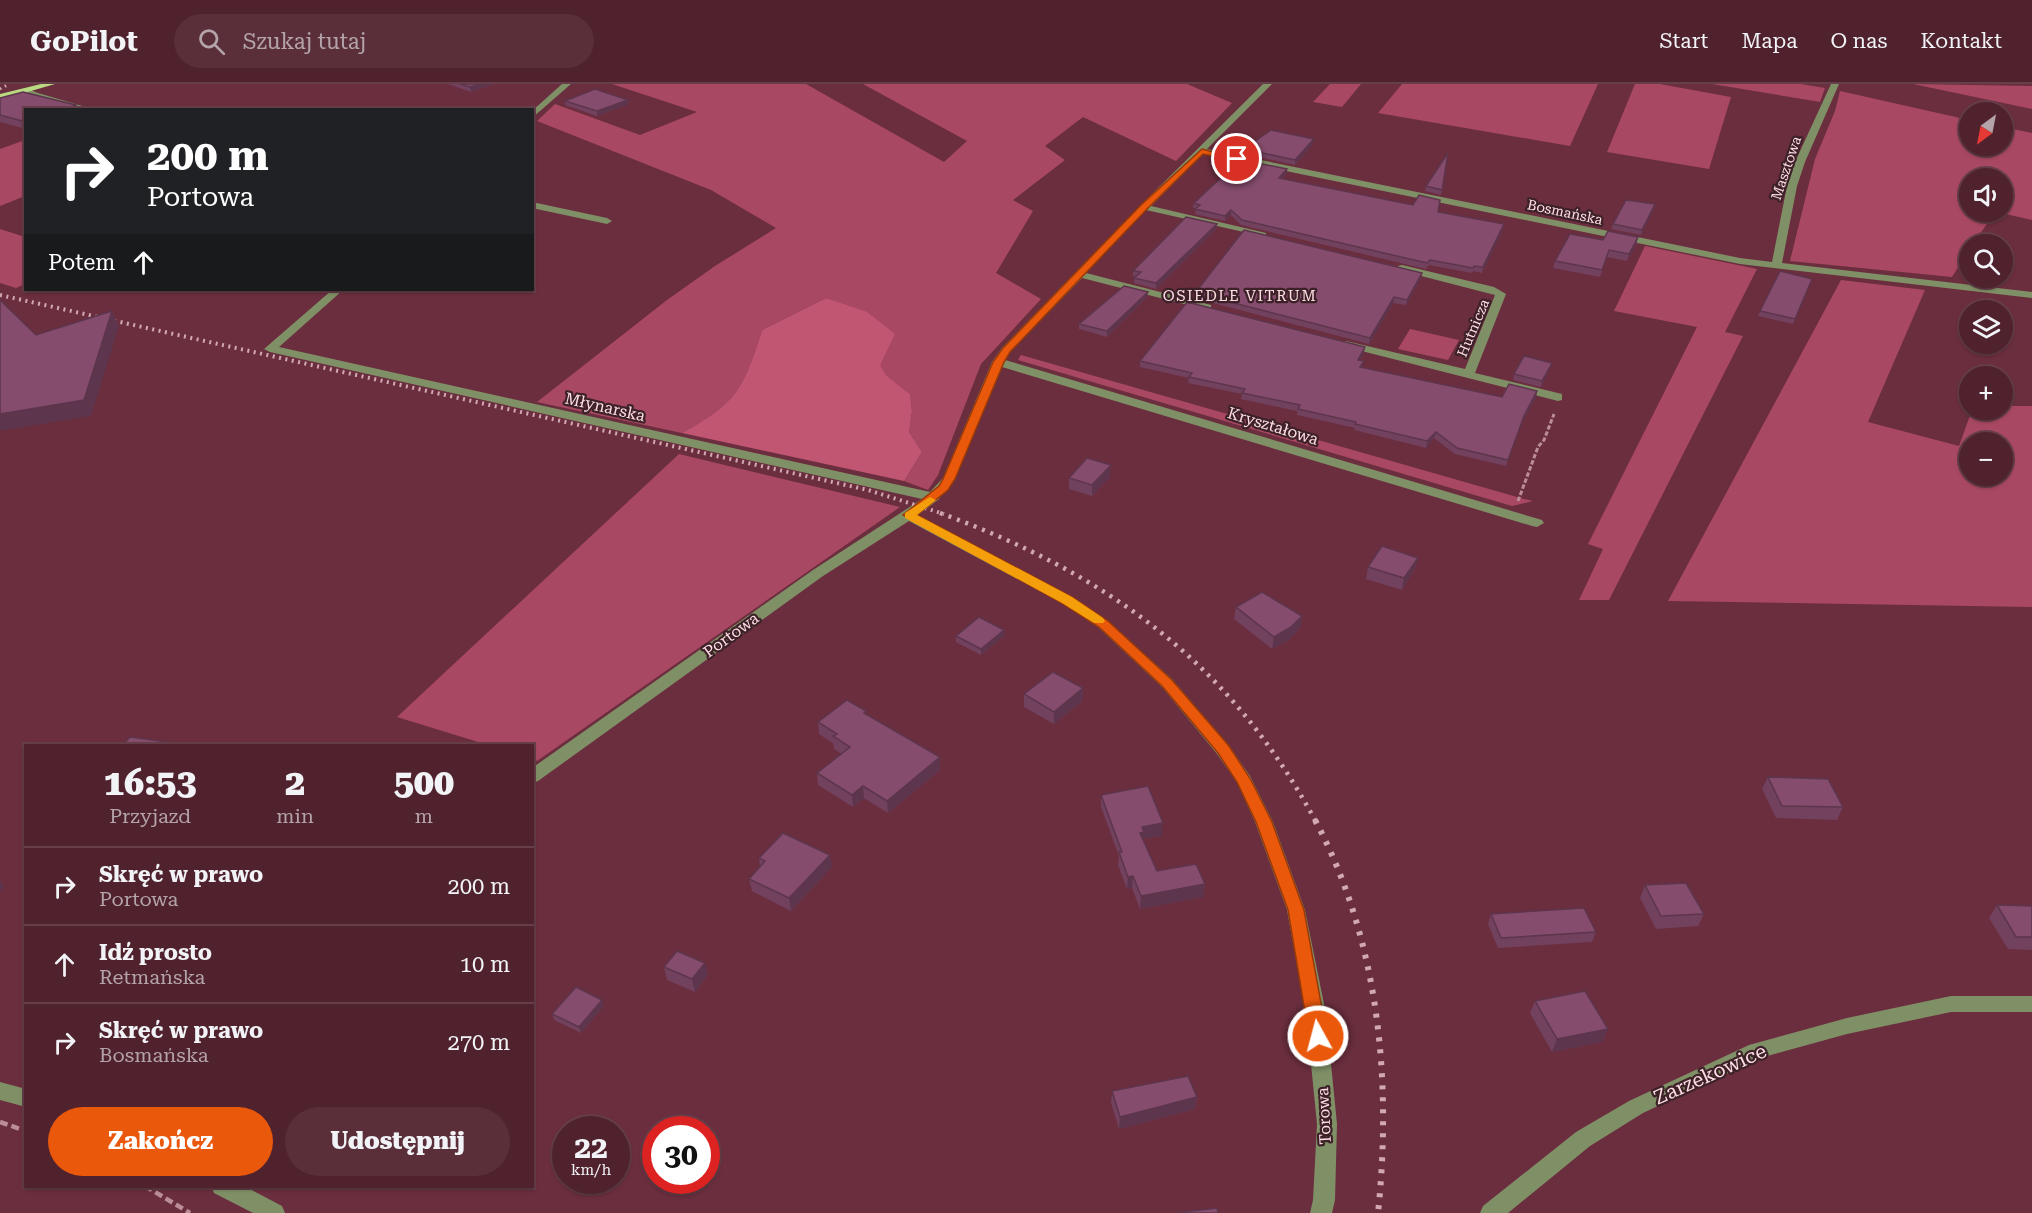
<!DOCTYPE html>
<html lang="pl">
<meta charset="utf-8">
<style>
body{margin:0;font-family:"Roboto Serif",serif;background:#5a2f3a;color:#f1f3f6;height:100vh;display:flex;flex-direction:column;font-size:22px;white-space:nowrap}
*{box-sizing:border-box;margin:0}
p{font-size:20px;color:#b4a4aa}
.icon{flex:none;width:33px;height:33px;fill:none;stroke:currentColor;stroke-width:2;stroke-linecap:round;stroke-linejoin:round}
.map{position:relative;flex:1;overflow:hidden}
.sheet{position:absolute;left:24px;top:660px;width:510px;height:444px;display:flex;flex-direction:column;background:#50222e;border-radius:0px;box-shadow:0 2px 4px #0004,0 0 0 2px #673f4a}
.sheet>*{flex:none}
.hud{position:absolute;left:24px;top:24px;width:510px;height:183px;border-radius:0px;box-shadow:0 2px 4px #0004,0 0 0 2px #673f4a;background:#202124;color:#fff;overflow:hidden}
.needle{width:39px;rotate:212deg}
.controls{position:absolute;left:1959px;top:18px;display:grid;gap:12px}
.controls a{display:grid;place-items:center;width:54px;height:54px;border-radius:50%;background:#50222e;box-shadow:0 2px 4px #0004,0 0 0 2px #673f4a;font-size:30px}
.speed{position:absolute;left:552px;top:1032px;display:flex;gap:12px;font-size:30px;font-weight:700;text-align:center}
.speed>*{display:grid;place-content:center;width:78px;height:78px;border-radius:50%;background:#50222e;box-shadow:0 2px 4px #0004,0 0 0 2px #673f4a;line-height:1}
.speed small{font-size:15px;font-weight:400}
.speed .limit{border:9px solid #d22;background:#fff;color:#111}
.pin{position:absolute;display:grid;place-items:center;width:51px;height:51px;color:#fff;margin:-26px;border:3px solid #fff;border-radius:50%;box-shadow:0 2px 6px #0007}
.me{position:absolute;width:66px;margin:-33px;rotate:353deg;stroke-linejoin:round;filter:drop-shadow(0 0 4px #0008)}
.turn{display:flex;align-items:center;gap:21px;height:126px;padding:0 24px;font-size:27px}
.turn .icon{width:78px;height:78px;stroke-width:2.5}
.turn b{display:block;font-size:42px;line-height:51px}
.then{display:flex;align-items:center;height:57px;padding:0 24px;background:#0003;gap:12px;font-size:22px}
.eta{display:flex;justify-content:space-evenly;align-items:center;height:102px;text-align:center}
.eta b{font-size:36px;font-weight:800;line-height:42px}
.cta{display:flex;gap:12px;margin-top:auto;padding:12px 24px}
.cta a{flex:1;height:69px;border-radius:36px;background:#ea580c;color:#fff;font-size:24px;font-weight:800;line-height:69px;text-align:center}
.cta a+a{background:#5a2f3a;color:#f1f3f6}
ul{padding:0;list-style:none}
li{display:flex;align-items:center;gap:18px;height:78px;padding:0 24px;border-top:2px solid #673f4a}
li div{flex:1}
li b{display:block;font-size:22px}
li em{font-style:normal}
header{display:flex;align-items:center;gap:36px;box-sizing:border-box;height:84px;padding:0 30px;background:#50222e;border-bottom:2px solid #673f4a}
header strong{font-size:28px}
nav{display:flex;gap:33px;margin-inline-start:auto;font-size:21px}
.search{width:420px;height:54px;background:#5a2f3a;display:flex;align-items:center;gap:15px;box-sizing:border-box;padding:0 21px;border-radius:33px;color:#b4a4aa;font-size:22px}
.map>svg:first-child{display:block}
.green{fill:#a94862;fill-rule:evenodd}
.forest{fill:#c15673}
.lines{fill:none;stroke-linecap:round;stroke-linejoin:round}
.path-far1{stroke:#ba8d97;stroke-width:3;stroke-dasharray:4.5 2;stroke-linecap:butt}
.path{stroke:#ba8d97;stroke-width:4.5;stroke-dasharray:8 4;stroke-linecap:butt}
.minor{fill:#809066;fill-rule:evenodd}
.major{fill:#b9da82;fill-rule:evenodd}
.rail-far3{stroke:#d2a9b2;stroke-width:3;stroke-dasharray:1.5 4;stroke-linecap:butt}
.rail-far2{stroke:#d2a9b2;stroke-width:4;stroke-dasharray:2 4.5;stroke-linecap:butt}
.rail-far1{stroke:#d2a9b2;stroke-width:4.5;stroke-dasharray:3 6;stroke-linecap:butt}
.rail{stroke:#d2a9b2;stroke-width:6;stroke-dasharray:4 8;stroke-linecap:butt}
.wall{fill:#72415e}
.shaded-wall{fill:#5d354c}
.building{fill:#854c6d;stroke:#5d354c;stroke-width:1.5}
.route{fill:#ea580c;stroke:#983908;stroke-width:1.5}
.slow{fill:#f59e0b}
.labels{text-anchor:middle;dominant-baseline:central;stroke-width:4.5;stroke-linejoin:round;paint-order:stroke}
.far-street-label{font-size:14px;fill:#fedee4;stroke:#3d2128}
.far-neighbourhood-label{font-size:15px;letter-spacing:1.5px;fill:#fedee4;stroke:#3d2128}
.street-label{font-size:16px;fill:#fedee4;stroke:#3d2128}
.near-street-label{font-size:20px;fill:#fedee4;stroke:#3d2128}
</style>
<header>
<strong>GoPilot</strong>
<div class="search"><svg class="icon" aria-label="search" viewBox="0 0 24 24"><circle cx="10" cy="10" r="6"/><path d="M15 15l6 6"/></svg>Szukaj tutaj</div>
<nav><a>Start</a><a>Mapa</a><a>O nas</a><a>Kontakt</a></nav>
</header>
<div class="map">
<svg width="2032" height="1129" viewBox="0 0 2032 1129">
<rect width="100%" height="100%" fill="#6b2e3e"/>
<g class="green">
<path d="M612,0h194l138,78 23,-21 -104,-57h324l45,19 -56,58 -93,-44 -38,29 20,14 -52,40 20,11 -37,62 45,26 -60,65 -43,111 -10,15 -24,-9 18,-29 -13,-20 3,-21 -2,-17 -24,-19 -45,-71 -15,-6 -64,32c-19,59 -24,72 -80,103l-145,-31 130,-102 48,-34 61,-38 -65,-38 -174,-69 18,-17 85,31 57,-23z"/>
<path d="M1330,0h31l-19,23 -29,-5z"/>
<path d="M1402,0h196l-28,62 -192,-33z"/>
<path d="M1635,0h25l71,13 -22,72 -102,-17z"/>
<path d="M1712,0h89l24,4 -5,14z"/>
<path d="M1913,0l119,2v23z"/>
<path d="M1840,7l129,29 1,26h32l1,-19 29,6v87l-35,-8h5v-34h-32v34h25l-22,32h-3l-1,6 -17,27 -162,-16 25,-102 20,-48z"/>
<path d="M25,56v56l-25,10v-57z"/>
<path d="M0,145l25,8v47l-9,4 -16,-5z"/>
<path d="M1645,162l112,23 -32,63 18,4 -134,264h-30l24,-51 -15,-5 109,-217 -83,-16z"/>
<path d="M1841,196l84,10 -57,132 91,24 13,-36h30l1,-4h29v201l-364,-6zM1970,358h32v34h-32z"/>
<path d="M1410,245l49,11 -11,20 -50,-11z"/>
<path d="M1021,271l503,144 9,2 -21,5 -494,-146z"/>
<path d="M679,370l221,53 -363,254 -4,-2 -1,-13 -44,-1 -91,-28z"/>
</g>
<path class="forest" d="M826,214l41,14 28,22 -15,31 6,10 24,19 2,17 -3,21 13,20 -18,29 -222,-48c56,-31 61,-44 80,-103z"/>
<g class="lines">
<path class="path-far1" d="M1518,417l20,-54 6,-7 10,-26"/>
<g class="path">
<path d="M0,1038l26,9"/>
<path d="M145,1102l45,27"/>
</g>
<g class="minor">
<path d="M562,0h9l-39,34v-7z"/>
<path d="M1263,0h9l-65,65 533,109 32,4 15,-76 8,-24 36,-78h8l-34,78 -8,24 -15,77 250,29v6l-292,-34 -537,-110 -52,52 115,27v4l-120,-27 -60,63 125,32v4l-4,1 -125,-32 -72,74 -5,8 537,160 2,3 -7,4 -5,-1 -530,-159 -47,112 -17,21 -20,15 154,82 36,24 64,58 57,67 21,30 23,46 32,88 21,104 11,110 -2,76 -3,13h-22l3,-13 4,-76 -11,-110 -19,-104 -32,-88 -18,-40 -20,-28 -55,-67 -64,-60 -36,-24 -153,-82 -86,55 -285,205 -6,2v-15l281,-198 109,-71 -652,-147 -6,-3 68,-59h11l-64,57 651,145 13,-14 49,-116 10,-14 139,-143z"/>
<path d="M26,4l12,5 58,17c-20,0 -59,-7 -74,-20z"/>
<path d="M532,118l75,16 5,3 -5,3 -75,-16z"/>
<path d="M1402,181l92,22 12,7 -31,79 87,21v6l-4,1 -216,-55v-4l4,-1 119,28 30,-74 -97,-25v-4z"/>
<path d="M1951,912h81v16h-81l-104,22 -87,24 -117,55 -53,33 -82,67h-28l3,-7 93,-74 53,-31 120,-56 98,-27z"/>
<path d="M0,998l26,7v18l-26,-7z"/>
<path d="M211,1102h33l38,20 3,7h-32l-39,-20z"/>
</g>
<path class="major" d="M41,0h14l-55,16v-6z"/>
<path class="rail-far3" d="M0,5l9,-5"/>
<path class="rail-far2" d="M0,211l868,195 76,24"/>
<path class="rail-far1" d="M940,429c167,61 290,149 376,309"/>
<path class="rail" d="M1315,736c64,120 77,260 63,393"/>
</g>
<g class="wall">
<path d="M448,0h47l-24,8z"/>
<path d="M0,14l76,7 2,5h-52v19l-26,-7z"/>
<path d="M628,16l1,4 -32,12 -32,-11v-4z"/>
<path d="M1313,60l-18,21 -51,-11v-5z"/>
<path d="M1448,69l-7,42 -16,-4 1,-5z"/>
<path d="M1217,85h70v4l-5,6 156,33 66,12 -1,5 -21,44 -9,-2 -1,2 -43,-8 -3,4 -185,-44 -10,-10 -6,6 -30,-7 1,-5 -3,-1 1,-5 29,-27 -7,-2z"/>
<path d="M1655,120l-1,5 -13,26 -30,-6 2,-5z"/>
<path d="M1217,140l-1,5 -60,60 -22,-6v-5l2,-1 -3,-1v-5z"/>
<path d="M1638,153l-2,8 -9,16 -20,-4 -7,20 -47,-9 2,-7 48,-21z"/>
<path d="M1421,194l-15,27 -13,-2 -24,41 -175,-46 1,-5z"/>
<path d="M1812,195l-19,45 -35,-8 2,-5z"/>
<path d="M1148,208l-1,5 -40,40 -28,-8v-5z"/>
<path d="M1364,269l-4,7 2,8 140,29 34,1 -14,24 -16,44 -51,-12 -21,-16 -8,10 -72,-18 1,-2 -58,-13v-4l-56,-12 1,-5 -54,-11 1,-5 -49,-11v-6z"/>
<path d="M1552,279l-2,5 -9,19 -28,-7 1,-6z"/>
<path d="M1110,393l-18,19 -23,-7v-11z"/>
<path d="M1418,474l-3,11 -13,21 -36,-11 2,-12z"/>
<path d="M1236,523l66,9 -2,12 -11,12 -17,9 -38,-30z"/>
<path d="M1004,546v6l-23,19 -25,-13v-6z"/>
<path d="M1083,604l-1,13 -28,23 -30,-17v-13z"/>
<path d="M866,630l74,56 -52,43 -24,-15 -11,9 -35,-22 -1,-12 25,-19 -8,-5 -1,-6 -14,-9 -1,-12z"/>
<path d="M1768,693l75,30 -6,13 -61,-2 -14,-29z"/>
<path d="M1101,711l61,41 -19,3 14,32 48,13 -2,13 -63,12 -8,-21 -5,1 -9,-24 1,-9 -18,-49z"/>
<path d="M759,774l73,9 -41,44 -39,-20 -3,-12 11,-12z"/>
<path d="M1645,801l59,29 -6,12 -42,3 -16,-31z"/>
<path d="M1997,821l35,1v44l-24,-1 -19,-31z"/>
<path d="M1491,830l105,18 -4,10 -94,6 -10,-24z"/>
<path d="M664,883l44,8 -13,17 -28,-12z"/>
<path d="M1535,917l73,28 -6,13 -50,10 -22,-39z"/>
<path d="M604,922l-23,27 -27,-13 -2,-6z"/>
<path d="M1112,1007l85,6 -2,12 -76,20 -8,-26z"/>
</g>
<g class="shaded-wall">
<path d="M480,0h15l-24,8 -1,-5z"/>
<path d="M628,16l1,4 -32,12v-5z"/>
<path d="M76,21l2,5h-14z"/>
<path d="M1314,55l-1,5 -18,21v-5z"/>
<path d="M1287,85v4l-9,10 1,-5z"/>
<path d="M1655,120l-1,5 -13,26 1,-5z"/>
<path d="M1231,126v5l-6,6v-5z"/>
<path d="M1217,140l-1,5 -60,60v-6z"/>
<path d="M1504,140l-1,5 -21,44 1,-6z"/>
<path d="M1638,153l-2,8 -9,16 2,-7z"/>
<path d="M1422,189l-1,5 -15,27 1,-5z"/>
<path d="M1148,208l-1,5 -40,40v-6z"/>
<path d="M1394,213l-1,6 -24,41 1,-6z"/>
<path d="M112,227l7,15 -28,90 -91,15v-17z"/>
<path d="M1365,263l-1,6 -7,13 1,-6z"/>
<path d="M1552,279l-2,5 -9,19 1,-6z"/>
<path d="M1537,307l-1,7 -14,24 -16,44 18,-50z"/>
<path d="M1436,348l-2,6 -8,10 1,-7z"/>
<path d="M1111,381l-1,12 -18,19v-11z"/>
<path d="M1418,474l-3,11 -13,21 2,-12z"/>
<path d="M1302,532l-2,12 -11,12 -17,9 2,-12z"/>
<path d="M1004,546v6l-23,19v-6z"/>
<path d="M1083,604l-1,13 -28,23v-12z"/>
<path d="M940,673v13l-52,43 -1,-12z"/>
<path d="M863,702l1,12 -11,9 -1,-12z"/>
<path d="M1163,739l-1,13 -19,3 -3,-6 2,-6z"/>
<path d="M830,771l2,12 -41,44 -2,-13z"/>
<path d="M1133,792l-1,12 -5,1 1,-12z"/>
<path d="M0,797l4,6 -4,4z"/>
<path d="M1205,800l-2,13 -63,12 1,-13z"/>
<path d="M705,879l3,12 -13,17 -3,-13z"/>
<path d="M602,916l2,6 -23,27 -2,-6z"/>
<path d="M1608,945l-6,13 -50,10 5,-13z"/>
<path d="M1197,1013l-2,12 -76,20 1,-12z"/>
</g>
<g class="building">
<path d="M460,0h20l-10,3z"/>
<path d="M595,5l33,11 -31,11 -32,-10z"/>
<path d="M23,8l53,13 -12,5h-38v12l-26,-7v-17z"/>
<path d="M1271,46l43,9 -19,21 -51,-11z"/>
<path d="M1448,69l-6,37 -16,-4z"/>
<path d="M1233,74l54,11 -8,9 134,27 6,-10 21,5 -2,12 66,12 -21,43 -9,-1 -1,2 -43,-8 -3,3 -185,-43 -11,-10 -6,6 -30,-7 5,-4 -6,-2 33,-31 -10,-3z"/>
<path d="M1626,116l29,4 -13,26 -29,-6z"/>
<path d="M1186,133l31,7 -61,59 -22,-5 7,-6 -8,-1z"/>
<path d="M1244,146l178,43 -15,27 -13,-3 -24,41 -175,-45z"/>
<path d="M1608,147l30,6 -9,17 -20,-4 -7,20 -47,-9 15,-27 33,6z"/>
<path d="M1780,187l32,8 -17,40 -35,-8z"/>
<path d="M1124,202l24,6 -41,39 -28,-7z"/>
<path d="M0,216l36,35 76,-24 -28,89 -84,14z"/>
<path d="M1187,218l178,45 -7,13 6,1 -4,6 142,30 7,-13 28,7 -13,25 -16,44 -51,-12 -21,-16 -9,9 -72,-17 1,-2 -58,-13 2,-4 -58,-12 3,-4 -56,-12 3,-4 -52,-12z"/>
<path d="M1524,272l28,7 -10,18 -28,-7z"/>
<path d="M1087,374l24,7 -19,20 -23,-7z"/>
<path d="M1382,462l36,12 -14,20 -36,-11z"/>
<path d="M1262,508l40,24 -11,11 -17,10 -38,-30z"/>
<path d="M979,533l25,13 -23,19 -25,-13z"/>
<path d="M1053,588l30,16 -29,24 -30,-18z"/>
<path d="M847,616l19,11 -2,2 76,44 -53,44 -24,-15 -11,9 -35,-22 33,-26 -17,-11 4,-2 -19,-12z"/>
<path d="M130,653l45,6 -2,3h-51z"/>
<path d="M1768,693l60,2 15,28 -61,-1z"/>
<path d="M1148,702l15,37 -21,4 2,5 -4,1 17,38 39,-7 9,20 -64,12 -8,-20 -5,1 -9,-25h3l-21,-57z"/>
<path d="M783,749l47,22 -41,43 -40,-19 16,-18 -6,-3z"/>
<path d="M1686,799l18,31 -43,2 -16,-31z"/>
<path d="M1997,821l35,1v31h-16z"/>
<path d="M1584,824l12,24 -95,6 -10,-24z"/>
<path d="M677,867l28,12 -13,16 -28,-12z"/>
<path d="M576,903l26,13 -23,27 -27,-13z"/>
<path d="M1585,907l23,38 -51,10 -22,-38z"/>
<path d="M1188,992l9,21 -77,20 -8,-26z"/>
<path d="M1217,1124l1,5h-43z"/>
</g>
<path class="route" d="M1202,65l39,10 -4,2 -34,-7 -56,55 -137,143 -6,10 -49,117 -7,11 -31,25 155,82 36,24 64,59 57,66 22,34 21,42 32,88 23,126 -2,6 -7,2 -6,-2 -3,-6 -21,-126 -32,-88 -19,-40 -19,-29 -56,-67 -63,-59 -37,-24 -159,-88 36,-29 4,-7 50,-117 10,-14 138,-143z"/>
<path class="slow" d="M930,413l6,3 -19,15 155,82 31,21 2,3 -2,2h-9l-32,-20 -157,-85v-5z"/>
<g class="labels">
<g class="far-street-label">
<text transform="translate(1786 84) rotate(-71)">Masztowa</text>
<text transform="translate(1565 128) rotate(12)">Bosmańska</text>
<text transform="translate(1473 244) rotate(-67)">Hutnicza</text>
</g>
<g class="far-neighbourhood-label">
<text x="1240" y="212">OSIEDLE VITRUM</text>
</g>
<g class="street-label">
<text transform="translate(605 323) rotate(13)">Młynarska</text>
<text transform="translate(1273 342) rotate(17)">Kryształowa</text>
<text transform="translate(731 551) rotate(-36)">Portowa</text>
<text transform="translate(1324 1032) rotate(-93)">Torowa</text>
</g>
<g class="near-street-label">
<text transform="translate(1710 990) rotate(-24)">Zarzekowice</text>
</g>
</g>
</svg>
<div class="controls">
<a><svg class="needle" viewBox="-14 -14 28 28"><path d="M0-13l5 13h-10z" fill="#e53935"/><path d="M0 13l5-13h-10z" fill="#b4a4aa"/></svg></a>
<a><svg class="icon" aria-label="sound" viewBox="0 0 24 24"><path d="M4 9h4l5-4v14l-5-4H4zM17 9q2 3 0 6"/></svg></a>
<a><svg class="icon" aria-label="search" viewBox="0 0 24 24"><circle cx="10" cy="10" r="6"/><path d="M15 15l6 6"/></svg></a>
<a><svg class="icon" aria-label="layers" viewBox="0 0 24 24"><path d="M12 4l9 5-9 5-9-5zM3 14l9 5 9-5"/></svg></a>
<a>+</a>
<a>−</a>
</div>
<div class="speed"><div>22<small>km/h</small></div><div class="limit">30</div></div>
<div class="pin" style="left:1237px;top:75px;background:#d93025"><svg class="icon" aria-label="arrive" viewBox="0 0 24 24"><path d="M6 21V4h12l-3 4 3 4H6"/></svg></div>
<svg class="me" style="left:1318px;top:952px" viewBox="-20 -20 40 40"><circle r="17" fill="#ea580c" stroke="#fff" stroke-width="3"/><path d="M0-11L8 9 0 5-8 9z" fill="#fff"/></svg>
<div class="hud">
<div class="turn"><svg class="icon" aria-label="right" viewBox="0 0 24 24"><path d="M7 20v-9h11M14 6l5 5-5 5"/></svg><div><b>200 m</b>Portowa</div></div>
<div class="then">Potem<svg class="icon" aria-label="ahead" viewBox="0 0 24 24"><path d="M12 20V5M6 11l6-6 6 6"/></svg></div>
</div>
<section class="sheet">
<div class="eta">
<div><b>16:53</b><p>Przyjazd</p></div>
<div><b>2</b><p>min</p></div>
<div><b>500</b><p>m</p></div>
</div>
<ul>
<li><svg class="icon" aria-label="right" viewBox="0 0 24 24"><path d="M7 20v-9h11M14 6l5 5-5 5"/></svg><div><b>Skręć w prawo</b><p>Portowa</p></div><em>200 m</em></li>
<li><svg class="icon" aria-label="ahead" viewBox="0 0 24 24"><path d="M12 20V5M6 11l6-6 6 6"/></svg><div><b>Idź prosto</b><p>Retmańska</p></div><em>10 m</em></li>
<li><svg class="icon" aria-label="right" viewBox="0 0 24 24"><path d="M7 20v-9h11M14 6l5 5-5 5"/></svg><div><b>Skręć w prawo</b><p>Bosmańska</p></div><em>270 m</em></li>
</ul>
<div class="cta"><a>Zakończ</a><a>Udostępnij</a></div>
</section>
</div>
